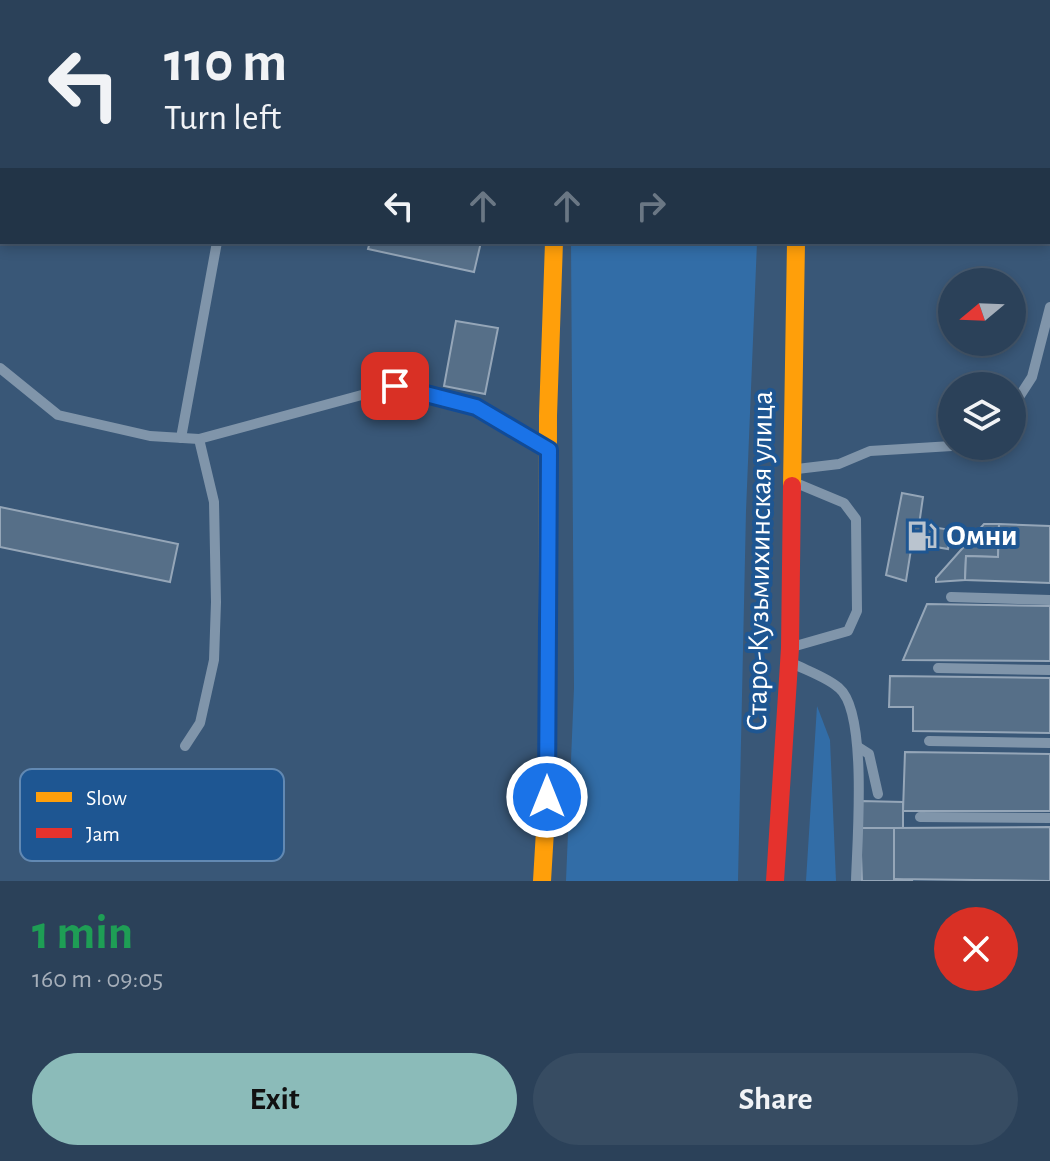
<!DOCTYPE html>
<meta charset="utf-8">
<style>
body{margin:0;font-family:"Alegreya Sans",sans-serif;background:#374c62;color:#f1f3f6;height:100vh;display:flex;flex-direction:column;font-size:30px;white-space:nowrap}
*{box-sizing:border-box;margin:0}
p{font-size:26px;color:#a6afba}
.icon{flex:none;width:44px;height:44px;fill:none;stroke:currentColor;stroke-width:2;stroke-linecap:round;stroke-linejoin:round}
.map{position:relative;height:881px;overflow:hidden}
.drawer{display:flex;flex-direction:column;background:#2b4159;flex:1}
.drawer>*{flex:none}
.banner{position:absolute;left:0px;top:0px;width:1050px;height:244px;box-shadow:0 4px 12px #0003,0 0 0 2px #475a6f;background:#2b4159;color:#f1f3f6;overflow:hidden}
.needle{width:52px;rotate:251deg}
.fabs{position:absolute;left:938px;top:268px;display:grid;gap:16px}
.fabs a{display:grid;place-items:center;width:88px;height:88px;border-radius:50%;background:#2b4159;box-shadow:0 4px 12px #0003,0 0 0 2px #475a6f;font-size:40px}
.pin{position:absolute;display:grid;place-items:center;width:68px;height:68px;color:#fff;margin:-34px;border-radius:16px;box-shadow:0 4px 12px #0006}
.me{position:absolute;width:88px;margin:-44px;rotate:0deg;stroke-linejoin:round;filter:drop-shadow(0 0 6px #0008)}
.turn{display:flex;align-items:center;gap:28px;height:168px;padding:0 32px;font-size:36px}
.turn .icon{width:104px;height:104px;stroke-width:2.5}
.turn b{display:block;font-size:56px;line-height:68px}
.lanes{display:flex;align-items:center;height:76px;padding:0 32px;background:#0003;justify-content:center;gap:40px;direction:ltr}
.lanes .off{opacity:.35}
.round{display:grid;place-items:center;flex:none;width:84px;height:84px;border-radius:42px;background:#374c62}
.overview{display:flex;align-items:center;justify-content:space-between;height:136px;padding:0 32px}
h1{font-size:48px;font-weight:700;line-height:60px;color:#1e9e55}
.cta{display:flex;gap:16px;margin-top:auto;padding:16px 32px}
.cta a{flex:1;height:92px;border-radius:48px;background:#8bbbb9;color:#111;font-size:32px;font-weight:700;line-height:92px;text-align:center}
.cta a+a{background:#374c62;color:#f1f3f6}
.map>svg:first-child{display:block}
.green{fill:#326da7}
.building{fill:#566f88;stroke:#95a6b8;stroke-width:2}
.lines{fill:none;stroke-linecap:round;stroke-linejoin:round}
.lane{stroke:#8095aa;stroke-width:10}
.street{stroke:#8095aa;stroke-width:20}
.slow{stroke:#ff9f0a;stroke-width:18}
.jam{stroke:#e5322d;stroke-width:18}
.route-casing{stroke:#114b97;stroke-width:20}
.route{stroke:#1a73e8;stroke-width:14}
.labels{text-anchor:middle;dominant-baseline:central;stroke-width:8;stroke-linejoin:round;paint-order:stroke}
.poi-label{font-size:30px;font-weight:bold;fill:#fff;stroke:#1e5692;text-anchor:start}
.street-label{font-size:30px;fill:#fff;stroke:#1e5692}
.key{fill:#1e5692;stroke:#6289b3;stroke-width:2}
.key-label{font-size:22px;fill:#fff}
</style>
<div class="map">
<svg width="1050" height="881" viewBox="0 0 1050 881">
<rect width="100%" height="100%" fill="#395777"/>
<g class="green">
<path d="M596,0h193l-193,2z"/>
<path d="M571,242h186l-11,269 -8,370h-172l8,-193z"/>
<path d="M817,706l13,34 6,141h-30z"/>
</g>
<g class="building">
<path d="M0,0h41l-39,2v41z"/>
<path d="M474,0h44l-45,2z"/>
<path d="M370,242h111l-7,30 -106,-23z"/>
<path d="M456,321l42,7 -13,66 -41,-8z"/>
<path d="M902,493l21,4 -4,28 32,5 -3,19 -36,-6 -6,38 -20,-6z"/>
<path d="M0,507l178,37 -8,38 -170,-35z"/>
<path d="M984,524h15l-1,33 -32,-1 -1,24 -29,2v-4z"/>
<path d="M999,524l51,2v57l-85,-3 1,-24 32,1z"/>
<path d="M927,604l123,2v55l-147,-1z"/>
<path d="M890,676l160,2v55l-137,-2v-24h-24z"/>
<path d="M905,752l145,2v57h-147z"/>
<path d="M861,801l42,1v27l-43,-1z"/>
<path d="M1050,827v54l-156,-2v-51z"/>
<path d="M860,828h34v51l19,2h-51z"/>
</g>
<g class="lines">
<g class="lane">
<path d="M926,0v2"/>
<path d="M1045,0l5,2"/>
<path d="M246,2v-2"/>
<path d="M1048,64l2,1"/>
<path d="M0,368l58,47 92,21 49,3 196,-53 81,21 70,42"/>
<path d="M1012,408l20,-31 18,-70"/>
<path d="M181,438l36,-196"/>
<path d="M797,469l42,-5 31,-13 82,-5"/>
<path d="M951,597l99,3"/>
<path d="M792,647l56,-16 9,-20 -1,-92 -12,-16 -48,-20"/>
<path d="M790,662c15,8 37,15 49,26 29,24 18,154 17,193"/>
<path d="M938,668l112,2"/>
<path d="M929,741l121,2"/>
<path d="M185,746l15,-23 14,-63 2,-58 -2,-100 -15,-63"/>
<path d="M858,747l11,7 9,40"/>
<path d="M920,817l130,1"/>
</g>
<path class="street" d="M575,2v-2"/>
<g class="slow">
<path d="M792,486l4,-244"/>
<path d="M542,881l5,-84 1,-381 6,-174"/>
</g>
<g class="jam">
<path d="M825,2l1,-2"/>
<path d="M775,881l15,-233 2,-162"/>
</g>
</g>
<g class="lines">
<g class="route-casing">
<path id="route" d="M395,386l81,21 73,43 -2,347"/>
</g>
<use href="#route" class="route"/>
</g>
<defs>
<g id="fuel-bare" transform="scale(2.4)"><path d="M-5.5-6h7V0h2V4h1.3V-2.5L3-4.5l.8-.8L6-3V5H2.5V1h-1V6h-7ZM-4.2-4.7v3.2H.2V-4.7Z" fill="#bac4cf" stroke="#1e5692" stroke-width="2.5" paint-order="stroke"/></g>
</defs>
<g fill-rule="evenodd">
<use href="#fuel-bare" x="922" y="536"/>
</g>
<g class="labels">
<g class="poi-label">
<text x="946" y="536">Омни</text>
</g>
<g class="street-label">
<text transform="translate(760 561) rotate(-89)">Старо-Кузьмихинская улица</text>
</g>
</g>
<rect x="20" y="769" width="264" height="92" rx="12" class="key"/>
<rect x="36" y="792" width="36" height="10" fill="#ff9f0a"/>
<rect x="36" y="828" width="36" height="10" fill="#e5322d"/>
<g class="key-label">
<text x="86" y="805">Slow</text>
<text x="86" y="841">Jam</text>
</g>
</svg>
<div class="fabs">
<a><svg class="needle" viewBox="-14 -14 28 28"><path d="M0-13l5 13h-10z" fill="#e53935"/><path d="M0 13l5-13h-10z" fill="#a6afba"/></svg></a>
<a><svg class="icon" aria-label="layers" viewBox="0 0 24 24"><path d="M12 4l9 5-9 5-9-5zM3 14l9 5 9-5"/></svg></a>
</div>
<div class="pin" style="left:395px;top:386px;background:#d93025"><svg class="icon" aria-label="arrive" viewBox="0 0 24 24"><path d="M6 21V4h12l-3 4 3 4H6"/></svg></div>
<svg class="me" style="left:547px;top:797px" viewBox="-20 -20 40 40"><circle r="17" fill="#1a73e8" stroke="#fff" stroke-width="3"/><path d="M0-11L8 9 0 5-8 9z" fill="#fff"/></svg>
<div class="banner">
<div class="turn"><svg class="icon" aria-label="left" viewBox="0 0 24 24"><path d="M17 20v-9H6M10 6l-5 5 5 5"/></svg><div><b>110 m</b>Turn left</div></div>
<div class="lanes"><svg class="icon" aria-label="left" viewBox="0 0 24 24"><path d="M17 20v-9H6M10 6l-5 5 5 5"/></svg><svg class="icon off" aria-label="ahead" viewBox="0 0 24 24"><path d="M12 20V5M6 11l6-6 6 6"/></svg><svg class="icon off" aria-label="ahead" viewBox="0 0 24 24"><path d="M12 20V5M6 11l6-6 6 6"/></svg><svg class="icon off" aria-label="right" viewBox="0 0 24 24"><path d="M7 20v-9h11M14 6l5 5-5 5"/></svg></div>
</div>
</div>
<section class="drawer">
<div class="overview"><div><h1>1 min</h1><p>160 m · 09:05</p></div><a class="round" style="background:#d93025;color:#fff"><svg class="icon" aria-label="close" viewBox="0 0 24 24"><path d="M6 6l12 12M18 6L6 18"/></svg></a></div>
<div class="cta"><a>Exit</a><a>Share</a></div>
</section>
